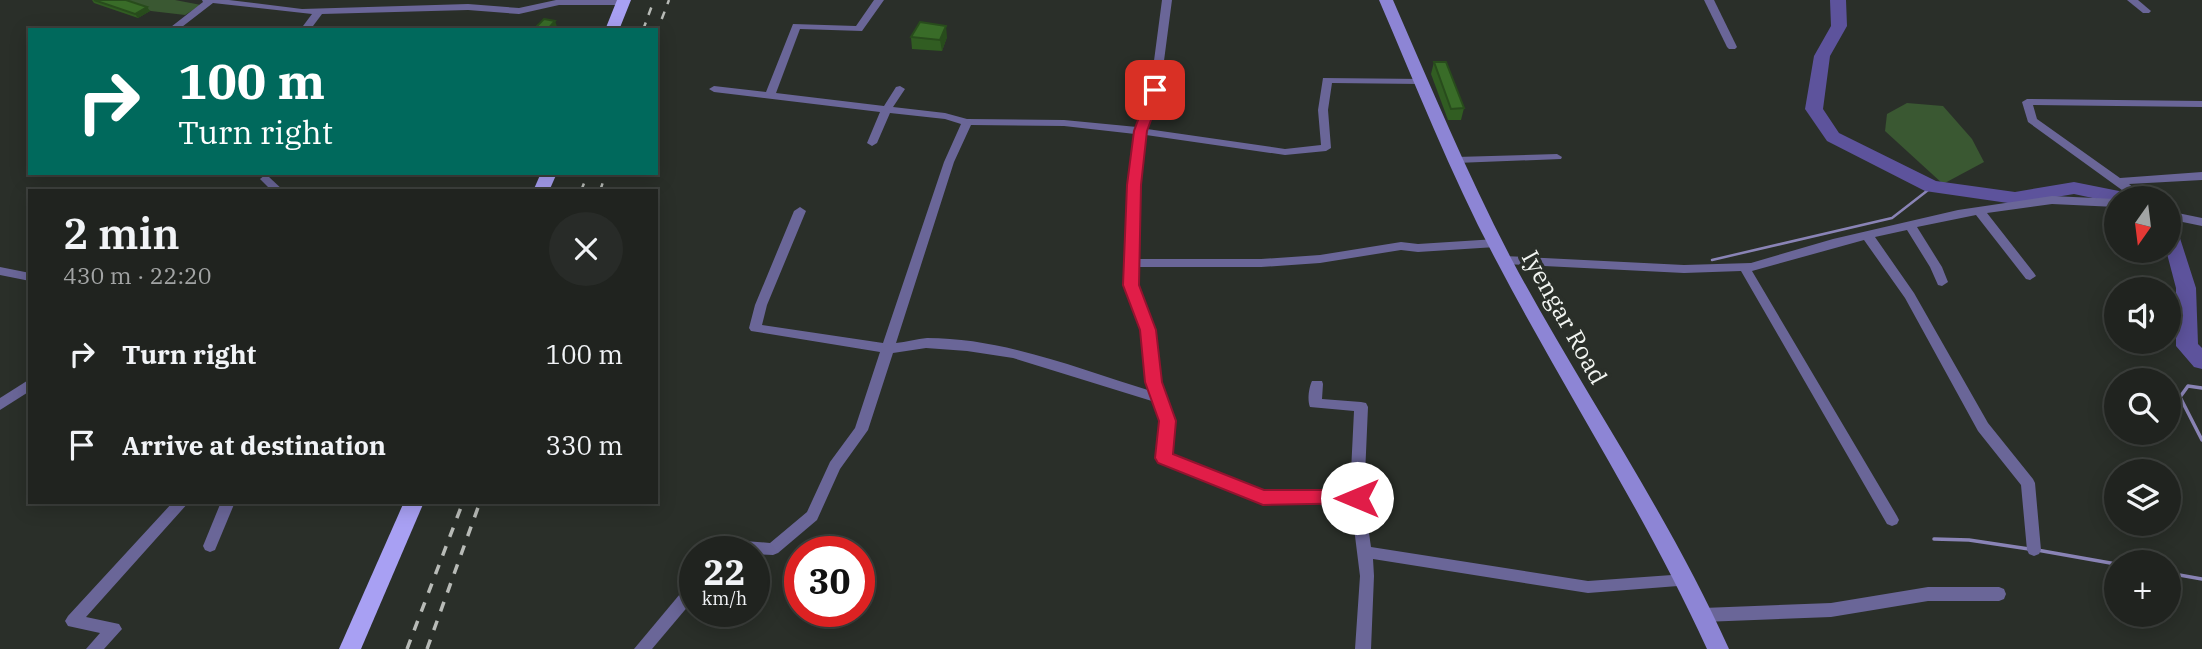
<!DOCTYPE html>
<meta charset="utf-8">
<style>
body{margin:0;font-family:"IBM Plex Serif",serif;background:#282b28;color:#f1f3f6;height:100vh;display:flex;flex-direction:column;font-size:26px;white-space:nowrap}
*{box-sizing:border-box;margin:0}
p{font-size:23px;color:#a2a4a4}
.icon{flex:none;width:38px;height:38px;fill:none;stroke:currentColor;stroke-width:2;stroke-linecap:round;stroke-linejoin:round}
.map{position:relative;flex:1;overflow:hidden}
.details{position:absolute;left:28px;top:189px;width:630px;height:315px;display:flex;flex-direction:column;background:#20231f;border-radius:0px;box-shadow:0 4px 18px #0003,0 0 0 2px #3d403d}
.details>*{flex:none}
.top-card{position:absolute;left:28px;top:28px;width:630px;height:147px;border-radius:0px;box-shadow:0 4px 18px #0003,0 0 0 2px #3d403d;background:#00695c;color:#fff;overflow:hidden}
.needle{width:46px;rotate:194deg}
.controls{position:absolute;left:2104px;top:186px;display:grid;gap:14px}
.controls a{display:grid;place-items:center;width:77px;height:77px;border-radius:50%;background:#20231f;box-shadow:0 4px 18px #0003,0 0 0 2px #3d403d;font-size:35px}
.speed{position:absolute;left:679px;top:536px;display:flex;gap:14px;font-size:35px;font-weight:700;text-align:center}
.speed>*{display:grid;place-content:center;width:91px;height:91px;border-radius:50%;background:#20231f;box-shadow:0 4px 18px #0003,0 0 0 2px #3d403d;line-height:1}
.speed small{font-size:18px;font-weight:400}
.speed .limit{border:10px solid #d22;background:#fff;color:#111}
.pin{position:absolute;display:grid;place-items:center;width:60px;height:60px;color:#fff;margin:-30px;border-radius:14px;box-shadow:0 4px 10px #0006}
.me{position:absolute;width:77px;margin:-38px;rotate:270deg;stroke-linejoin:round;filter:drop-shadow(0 0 5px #0008)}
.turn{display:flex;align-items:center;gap:24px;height:147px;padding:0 35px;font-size:32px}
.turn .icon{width:91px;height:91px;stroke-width:2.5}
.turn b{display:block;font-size:49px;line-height:60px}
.round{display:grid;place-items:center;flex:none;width:74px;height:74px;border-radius:37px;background:#282b28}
.overview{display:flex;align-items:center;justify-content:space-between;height:119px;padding:0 35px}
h1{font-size:42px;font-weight:600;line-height:52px}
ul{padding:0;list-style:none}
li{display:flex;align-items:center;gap:21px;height:91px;padding:0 35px}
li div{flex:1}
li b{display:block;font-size:26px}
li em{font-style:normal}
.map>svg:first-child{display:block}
.green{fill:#3a5832}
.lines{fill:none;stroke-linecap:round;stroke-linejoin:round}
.stream-far1{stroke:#8a84b6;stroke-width:2.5}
.stream{stroke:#8a84b6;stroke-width:3.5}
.river{fill:#5d539c;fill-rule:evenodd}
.street{fill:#6a6698;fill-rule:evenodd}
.secondary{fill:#8d85d5;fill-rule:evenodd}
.primary{fill:#a8a0f3;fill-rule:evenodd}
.rail-far1{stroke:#b8bbb7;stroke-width:2.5;stroke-dasharray:8 8;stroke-linecap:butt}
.rail{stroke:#b8bbb7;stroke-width:3.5;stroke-dasharray:10 10;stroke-linecap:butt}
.wall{fill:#315d22}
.shaded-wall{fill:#284c1c}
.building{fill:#396c28;stroke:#284c1c;stroke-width:2}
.route{fill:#e11d48;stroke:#92132f;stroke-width:2}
.labels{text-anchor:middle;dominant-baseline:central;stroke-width:7;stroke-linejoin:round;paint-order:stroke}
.street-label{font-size:24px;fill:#f2f5f1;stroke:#2a2f29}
</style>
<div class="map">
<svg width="2202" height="649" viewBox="0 0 2202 649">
<rect width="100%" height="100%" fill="#2a2f29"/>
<g class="green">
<path d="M124,0h51l26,5 -16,10 -34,-4z"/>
<path d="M1907,103l36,3 29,33 12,23 -41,22 -58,-53 2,-17z"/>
</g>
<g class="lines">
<path class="stream-far1" d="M1712,260l180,-42 40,-31"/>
<g class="stream">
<path d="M2202,388l-14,-2 -8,11 22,43"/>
<path d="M1934,539l35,1 60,9"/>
<path d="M2037,550l79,14"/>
<path d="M2168,573l34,6"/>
</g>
<g class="river">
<path d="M1830,0h16l1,26 -17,30 -7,53 16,24 97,48 79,11 59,-10 50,10 9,6h-17v5l-42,-9 -59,10 -90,-13 -98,-50 -22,-32 9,-53 17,-30z"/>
<path d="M2168,225l7,2 3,5 18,56 2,56 4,4v21l-8,-2 -18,-21v-58l-10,-38h2z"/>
</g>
<g class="street">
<path d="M202,0h27l73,9 166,-5 51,4 37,-8h70l2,2 -5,3h-64l-40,9 -51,-4 -146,4 -12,16h-10l12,-16 -99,-11 -35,27h-11l36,-28z"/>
<path d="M874,0h10l-22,31 -62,-2 -24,64 108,13 12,-19 4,-1 5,3 -12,18 52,6 22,6 97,1 73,7 13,-36 12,-91h10l-12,91 -13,38 138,20 36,-4 -3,-35 5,-32 101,1 1,2 -5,3 -88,-1 -4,27 3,38 -5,3 -41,4 -139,-20 -7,50 -1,74h123l59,-4 81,-13 17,2 78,-5 6,4 -6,4 -78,5 -17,-2 -81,13 -59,4h-124v18l17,45 6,52 15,39 -4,34 93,37h86l4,-81 -44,-4c-3,-7 -1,-20 2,-26h10l1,3 -1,15 39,3 5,1 2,4 -4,91 7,49 217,34 98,-7 5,1 2,5 -2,5 -103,8 -215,-34 1,17 -3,73h-16l5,-73 -9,-72h-88l-5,-2 -99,-40 -2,-4 4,-37 -6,-19 -142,-44 -46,-7 -41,-3 -33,5 -25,77 -28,39 -23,51 -39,33 -5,2 -19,-1v-3h-45l2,-4 21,-7 38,3 37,-31 23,-50 25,-34 25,-76 -129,-21 -2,-3 6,-23 39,-94 6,-4 6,4 -39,94 -5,20 121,18 61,-181 17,-38 -16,-5 -55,-6 -13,30 -5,3 -5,-3 13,-31 -166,-20 -5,-3 5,-3 52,6 27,-68 63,2zM971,125l93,1 71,8 -6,51 -4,100 17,45 6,52 3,9c-72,-22 -147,-53 -224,-53 -10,1 -21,4 -31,5l58,-181z"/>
<path d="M1704,0h10l23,47 -2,2h-6l-2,-2z"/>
<path d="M2127,0h11l13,11 -2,2h-6z"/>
<path d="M2027,99l175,2v6l-169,-2 4,14 83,59 82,-6v8l-73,4 17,14h-13l-105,-76 -6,-20z"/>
<path d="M1557,154l5,3 -1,2 -105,4 -5,-3 5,-3z"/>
<path d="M265,175l4,2 15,14h-12l-12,-12z"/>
<path d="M2052,196l64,3v8l-64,-3 -65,9 47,60 2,3 -6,4 -4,-1 -50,-64 -59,12 25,40 6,15 -6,4 -4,-1 -8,-18 -23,-37 -32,7 39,56 74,130 45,56 2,4 6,67 -2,4 -5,2 -5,-2 -2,-4 -6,-65 -43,-54 -73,-133 -41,-58 -112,31 145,245 2,4 -2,4 -5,2 -5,-2 -146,-253 -57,2 -180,-9 -6,-4 6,-4 180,9 67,-2 82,-24 125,-29z"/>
<path d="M2168,211l34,7v8l-34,-7z"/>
<path d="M0,267l30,6v8l-30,-6z"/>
<path d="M30,379v12l-30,19v-12z"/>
<path d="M173,502h16l-103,115 33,7 3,5 -18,20h-18l14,-16 -32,-7 -3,-5 3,-5z"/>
<path d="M221,502h14l-20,48 -5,2 -5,-2 -2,-4z"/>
<path d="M695,581v17l-43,51h-18l56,-67z"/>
<path d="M1928,587h71l5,2 2,5 -2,5 -5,2h-71l-97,16 -128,5 -5,-2 -3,-5 3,-5 5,-2 128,-5z"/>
</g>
<path class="secondary" d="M1379,0h14c38,87 75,176 119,260 70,131 156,253 217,389h-22c-61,-134 -142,-257 -210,-387 -45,-84 -80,-174 -118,-262z"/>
<g class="primary">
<path d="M617,0h14l-12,30h-14z"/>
<path d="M541,173h16l-8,18h-16z"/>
<path d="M404,502h20l-63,147h-22z"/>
</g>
<g class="rail-far1">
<path d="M643,30l11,-30"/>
<path d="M656,34l13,-34"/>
<path d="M581,191l7,-18"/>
<path d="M600,191l6,-18"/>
</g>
<g class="rail">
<path d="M407,649l56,-147"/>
<path d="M427,649l53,-147"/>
</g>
</g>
<g class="wall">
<path d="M92,0h34l21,7 3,4 -12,7 -44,-15z"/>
<path d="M911,37h36l-5,14 -30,-2z"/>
<path d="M1434,62l30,46 -3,12h-13l-17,-46z"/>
</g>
<g class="shaded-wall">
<path d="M147,7l3,4 -12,7 -3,-4z"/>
<path d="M555,21l3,8 -1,1h-10z"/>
<path d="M946,26l1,11 -5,14 -2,-11z"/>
</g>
<g class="building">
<path d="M94,0h32l21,7 -12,7z"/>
<path d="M544,19l11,2 -8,9h-14z"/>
<path d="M920,22l26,4 -6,14 -29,-3z"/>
<path d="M1434,62h12l18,46 -13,1z"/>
</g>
<path class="route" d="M1155,87l7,3 -15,41 -6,54 -2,100 17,45 6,52 14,39 -3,33 91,36h93l7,3 2,5 -2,5 -101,2 -105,-42 -3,-5 4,-37 -14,-39 -5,-52 -17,-45 4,-100 7,-54 15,-41z"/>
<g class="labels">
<g class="street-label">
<text transform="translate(1565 317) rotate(61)">Iyengar Road</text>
</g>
</g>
</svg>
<div class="controls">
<a><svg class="needle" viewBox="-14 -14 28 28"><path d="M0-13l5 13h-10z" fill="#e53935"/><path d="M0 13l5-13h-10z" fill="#a2a4a4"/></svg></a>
<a><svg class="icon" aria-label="sound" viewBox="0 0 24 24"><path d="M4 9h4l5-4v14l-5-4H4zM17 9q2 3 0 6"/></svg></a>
<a><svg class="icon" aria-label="search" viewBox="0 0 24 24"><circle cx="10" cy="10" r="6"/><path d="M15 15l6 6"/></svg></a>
<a><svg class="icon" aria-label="layers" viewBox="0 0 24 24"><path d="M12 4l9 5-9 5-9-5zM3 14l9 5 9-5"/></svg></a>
<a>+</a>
</div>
<div class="speed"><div>22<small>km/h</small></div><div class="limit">30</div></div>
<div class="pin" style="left:1155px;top:90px;background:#d93025"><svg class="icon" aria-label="arrive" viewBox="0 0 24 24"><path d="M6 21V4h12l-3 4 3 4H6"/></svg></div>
<svg class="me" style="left:1357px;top:498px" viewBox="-20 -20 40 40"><circle r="19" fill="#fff"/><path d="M0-13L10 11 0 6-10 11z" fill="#e11d48"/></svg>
<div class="top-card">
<div class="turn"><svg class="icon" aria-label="right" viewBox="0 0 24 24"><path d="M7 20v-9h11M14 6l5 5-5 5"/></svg><div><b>100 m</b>Turn right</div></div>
</div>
<section class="details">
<div class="overview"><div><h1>2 min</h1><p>430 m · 22:20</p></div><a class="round"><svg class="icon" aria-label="close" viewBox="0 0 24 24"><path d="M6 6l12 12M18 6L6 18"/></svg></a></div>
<ul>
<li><svg class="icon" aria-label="right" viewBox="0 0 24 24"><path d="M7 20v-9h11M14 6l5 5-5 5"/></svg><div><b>Turn right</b></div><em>100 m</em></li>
<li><svg class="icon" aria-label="arrive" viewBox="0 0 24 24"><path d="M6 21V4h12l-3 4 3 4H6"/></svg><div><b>Arrive at destination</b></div><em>330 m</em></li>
</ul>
</section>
</div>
